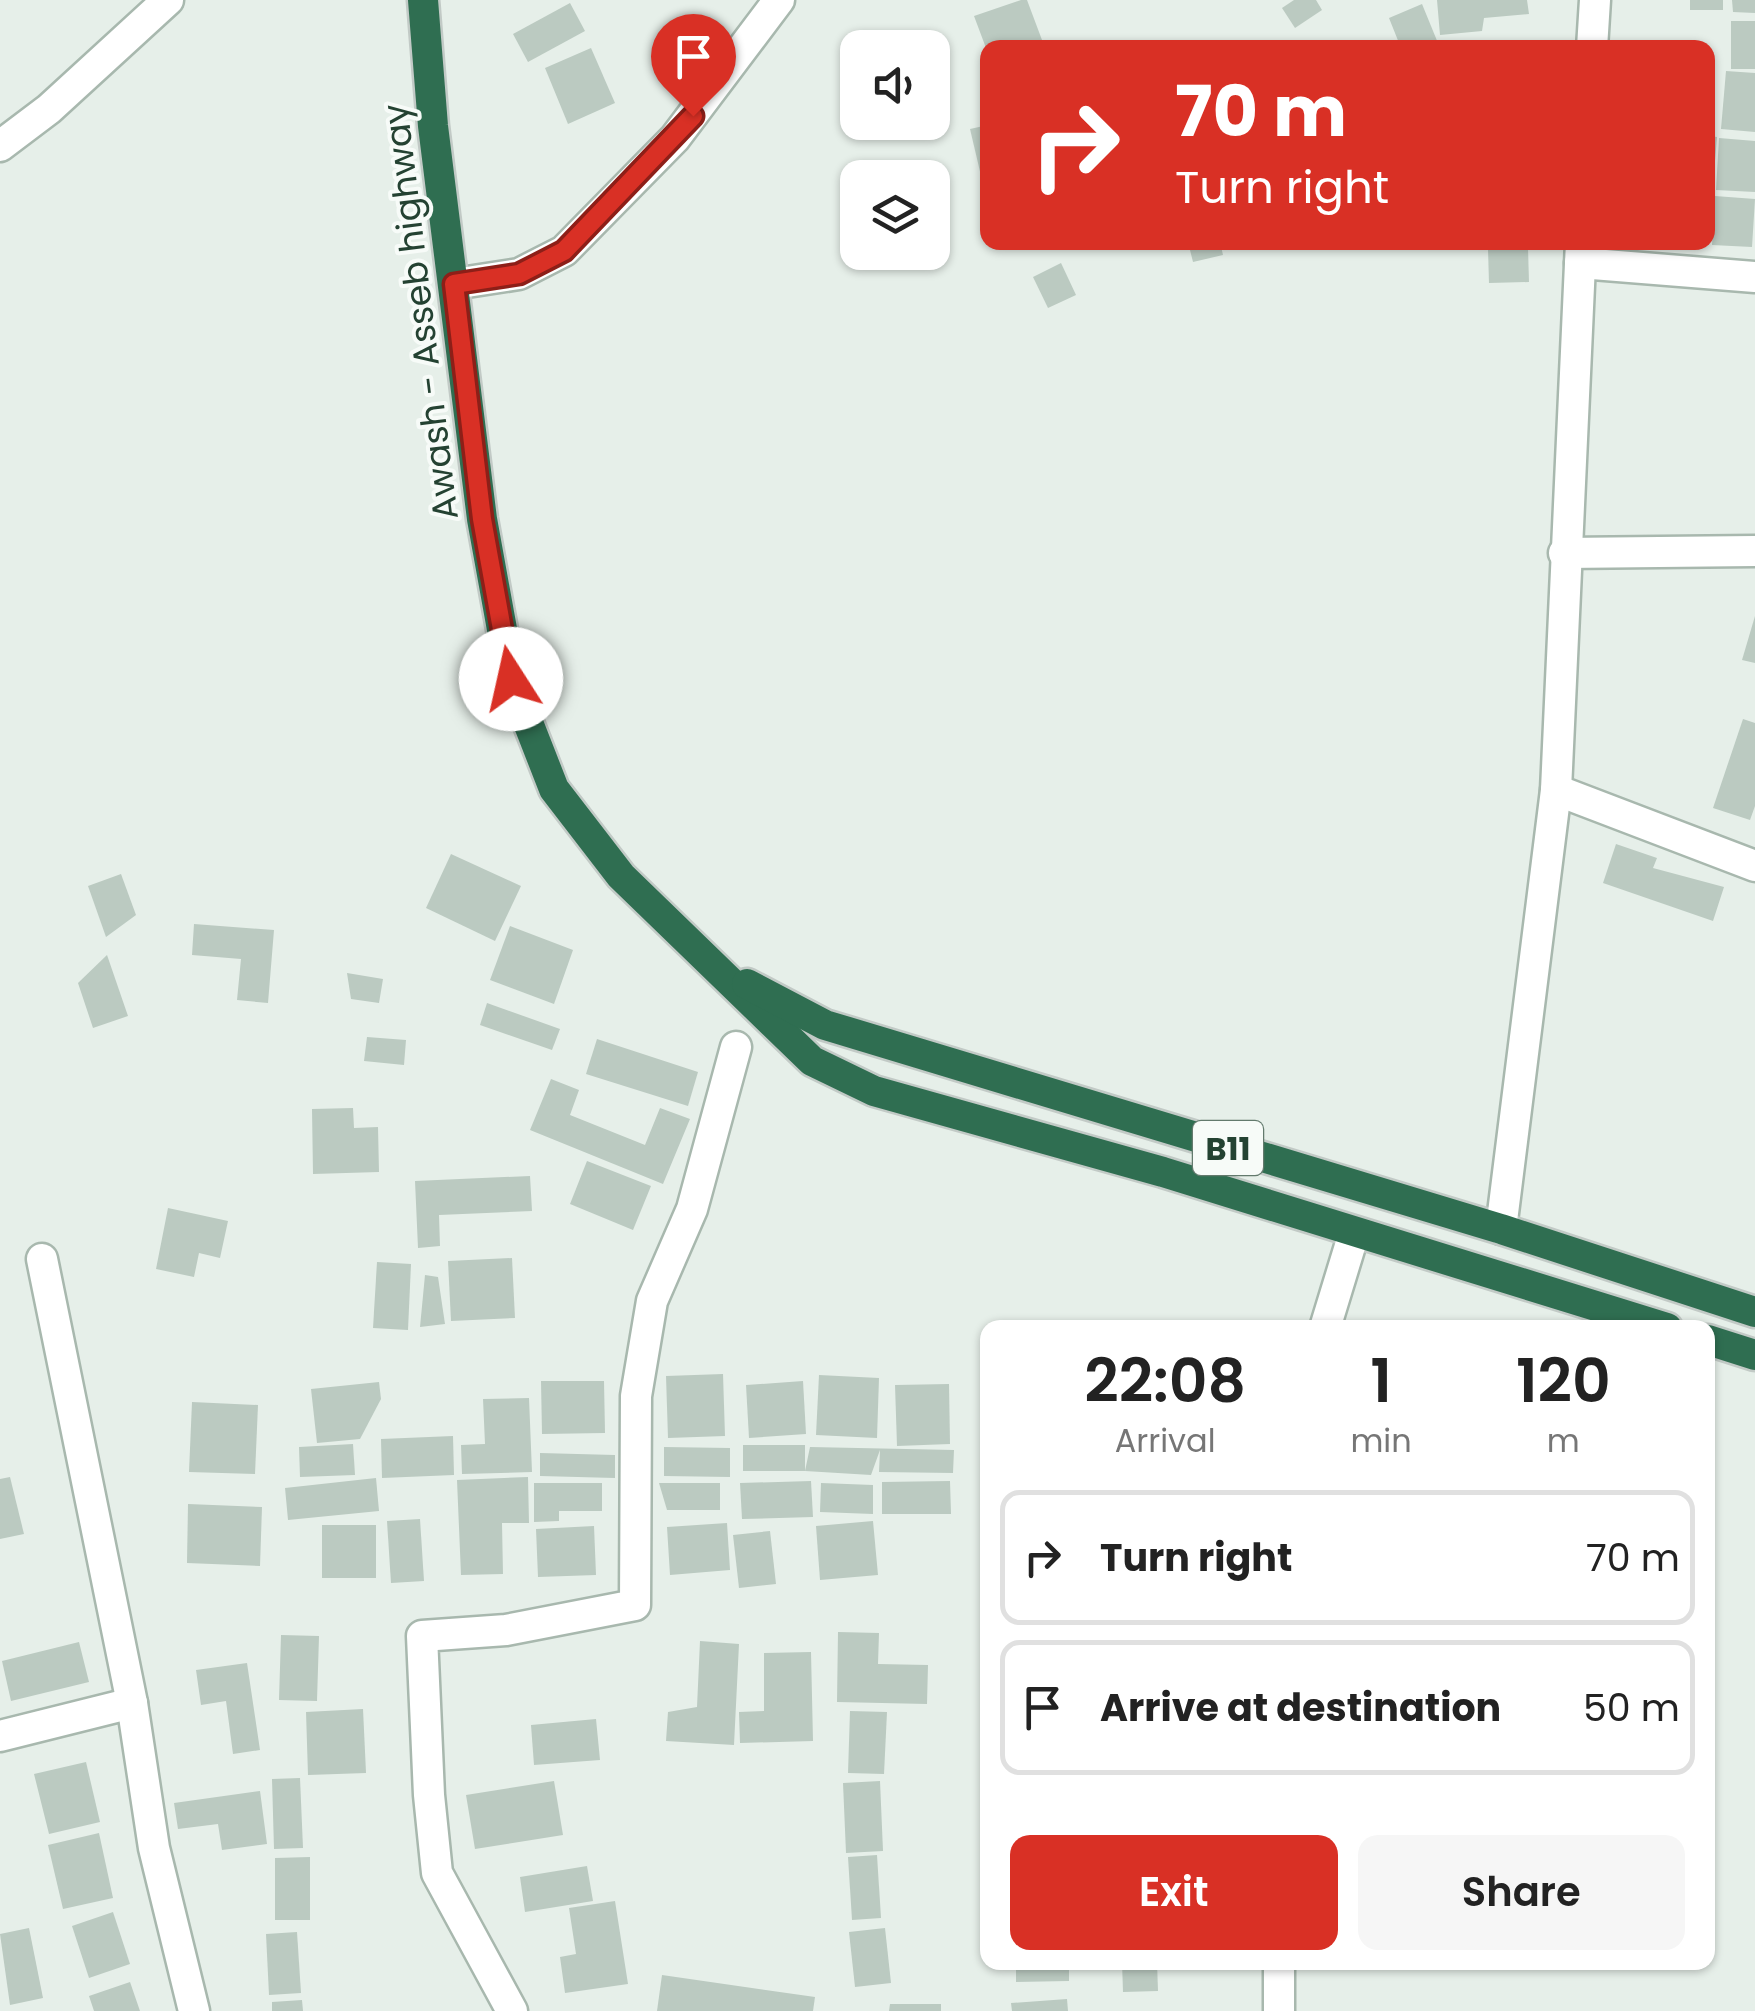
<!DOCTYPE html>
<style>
body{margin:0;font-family:Poppins,sans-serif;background:#f6f6f6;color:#222;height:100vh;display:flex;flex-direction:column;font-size:38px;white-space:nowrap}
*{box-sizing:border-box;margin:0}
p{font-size:32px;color:#767676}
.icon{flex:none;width:55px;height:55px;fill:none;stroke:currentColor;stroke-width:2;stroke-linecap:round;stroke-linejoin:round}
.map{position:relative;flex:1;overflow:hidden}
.details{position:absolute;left:980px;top:1320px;width:735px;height:650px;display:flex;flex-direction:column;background:#fff;border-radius:20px;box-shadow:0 2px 8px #0004}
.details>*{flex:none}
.banner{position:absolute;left:980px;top:40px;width:735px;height:210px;border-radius:20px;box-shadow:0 2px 8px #0004;background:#d93025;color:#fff;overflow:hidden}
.controls{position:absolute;left:840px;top:30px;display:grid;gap:20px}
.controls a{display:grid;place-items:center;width:110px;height:110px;border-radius:20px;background:#fff;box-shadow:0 2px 8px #0004;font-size:50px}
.pin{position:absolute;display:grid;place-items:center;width:85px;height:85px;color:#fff;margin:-102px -42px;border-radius:50% 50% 50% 0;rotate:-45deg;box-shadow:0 0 10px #0007}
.pin .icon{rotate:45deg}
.me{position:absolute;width:110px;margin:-55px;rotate:350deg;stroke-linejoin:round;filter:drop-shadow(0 0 8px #0008)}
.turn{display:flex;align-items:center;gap:35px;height:210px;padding:0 30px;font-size:45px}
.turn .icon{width:130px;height:130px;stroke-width:2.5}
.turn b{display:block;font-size:70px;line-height:85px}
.eta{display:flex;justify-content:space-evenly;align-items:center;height:170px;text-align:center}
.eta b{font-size:60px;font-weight:600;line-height:70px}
.primary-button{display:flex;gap:20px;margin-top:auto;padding:20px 30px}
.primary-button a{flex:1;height:115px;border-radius:20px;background:#d93025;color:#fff;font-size:40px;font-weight:600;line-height:115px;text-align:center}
.primary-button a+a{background:#f6f6f6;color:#222}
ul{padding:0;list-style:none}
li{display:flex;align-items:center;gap:30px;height:135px;margin:0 20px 15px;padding:0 10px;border:5px solid #e0e0e0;border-radius:20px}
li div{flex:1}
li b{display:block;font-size:38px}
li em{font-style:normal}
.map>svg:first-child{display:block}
.building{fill:#bbcac1}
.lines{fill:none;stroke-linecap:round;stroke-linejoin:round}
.minor-casing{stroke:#a8b8ae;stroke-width:35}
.highway-casing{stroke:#c2cac6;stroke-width:35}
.minor{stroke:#fff;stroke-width:30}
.highway{stroke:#2f6e51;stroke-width:30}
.route-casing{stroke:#8d1f18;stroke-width:25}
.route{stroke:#d93025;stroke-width:18}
.labels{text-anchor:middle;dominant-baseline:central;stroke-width:8;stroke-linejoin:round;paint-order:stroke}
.shield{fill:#f7fbf8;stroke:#637a6d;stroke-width:2.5}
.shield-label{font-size:32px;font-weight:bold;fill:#244232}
.street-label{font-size:35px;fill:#244232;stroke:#f7fbf8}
</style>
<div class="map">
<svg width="1755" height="2011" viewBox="0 0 1755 2011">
<rect width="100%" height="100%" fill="#e6efe9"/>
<g class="building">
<path d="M1021,0h6l15,40 -21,8h-35l-12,-32z"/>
<path d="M1294,0h22l6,10 -27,18 -13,-20z"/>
<path d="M1437,0h90l2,14 -45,4 -2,13 -42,4z"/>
<rect x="1690" y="0" width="33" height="10"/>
<path d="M1732,0h23v13l-22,-1z"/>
<path d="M570,3l15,28 -57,31 -15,-28z"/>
<path d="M1422,4l18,44h-39l-12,-30z"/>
<rect x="1731" y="21" width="24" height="48"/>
<path d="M591,48l24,55 -47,21 -23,-56z"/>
<path d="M1726,71l29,2v59l-34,-3z"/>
<path d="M988,125v72h-2l-16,-68z"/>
<path d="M1708,136l9,1 -4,48 -5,-1z"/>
<path d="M1719,138l36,3v51l-39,-2z"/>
<path d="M1715,196l40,3 -3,48 -40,-2z"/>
<path d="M1188,242h32l3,13 -30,7z"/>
<path d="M1528,248l1,34 -40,1 -1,-34z"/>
<path d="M1061,263l15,32 -28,13 -15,-31z"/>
<path d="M1755,616v47l-13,-3z"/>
<path d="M1743,719l12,4v83l-5,14 -37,-12z"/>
<path d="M1616,844l41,14 -4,10 71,19 -11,34 -110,-38z"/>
<path d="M451,854l70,32 -26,55 -69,-33z"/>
<path d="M121,874l15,41 -30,22 -18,-51z"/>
<path d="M194,924l80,6 -6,73 -31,-3 4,-41 -49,-4z"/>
<path d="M510,926l63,24 -19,54 -64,-24z"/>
<path d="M107,955l21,61 -35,12 -15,-45z"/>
<path d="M347,973l36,6 -4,24 -28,-4z"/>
<path d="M487,1003l73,26 -8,21 -72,-25z"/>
<path d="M367,1037l39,3 -2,25 -40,-4z"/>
<path d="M597,1039l101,33 -10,34 -102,-32z"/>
<path d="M551,1079l28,11 -9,25 75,30 15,-37 30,11 -27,65 -133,-54z"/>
<path d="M353,1108l1,20 24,-1 1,45 -66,2 -1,-65z"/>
<path d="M587,1161l64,25 -18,44 -63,-26z"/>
<path d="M530,1176l2,35 -93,4 1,31 -22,2 -3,-67z"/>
<path d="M168,1208l60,13 -8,37 -21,-5 -5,24 -38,-8z"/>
<path d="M512,1258l3,60 -64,3 -3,-60z"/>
<path d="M377,1262l34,2 -3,66 -35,-2z"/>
<path d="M425,1275l13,2 7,47 -25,3z"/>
<path d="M723,1374l2,62 -57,2 -2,-62z"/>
<path d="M819,1375l60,3 -2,60 -61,-3z"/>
<path d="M541,1381h63l1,52 -63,1z"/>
<path d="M803,1381l3,53 -57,4 -3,-53z"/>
<path d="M379,1382l2,17 -21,40 -43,4 -6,-54z"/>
<path d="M949,1384l1,60 -53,2 -2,-61z"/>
<path d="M529,1398l3,74 -70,2 -1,-29 24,-1 -2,-45z"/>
<path d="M192,1402l66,3 -3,69 -66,-2z"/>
<path d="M453,1436l1,39 -72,3 -1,-39z"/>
<path d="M353,1444l2,31 -55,2 -1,-30z"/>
<rect x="743" y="1445" width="62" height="26"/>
<path d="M664,1447l66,1v29l-66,-1z"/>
<path d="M810,1447l144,3 -1,23 -74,-1 1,-22 -9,25 -66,-4z"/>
<path d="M540,1453l75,2v23l-75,-2z"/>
<path d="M10,1477l14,57 -24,5v-60z"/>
<path d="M528,1477l1,46h-27l1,51 -42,1 -4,-95z"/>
<path d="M376,1478l3,33 -91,9 -3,-32z"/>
<path d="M811,1481l2,36 -71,2 -2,-36z"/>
<path d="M950,1481l1,33h-69v-32z"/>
<path d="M534,1483h68v28h-43v10l-25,1z"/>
<path d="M659,1483h61v27h-53z"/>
<path d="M821,1483l52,2v29l-53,-2z"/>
<path d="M188,1504l74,3 -2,59 -73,-3z"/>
<path d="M420,1519l4,62 -33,2 -4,-62z"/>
<path d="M873,1521l5,54 -58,5 -4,-54z"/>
<path d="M727,1523l3,47 -60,5 -3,-48z"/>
<rect x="322" y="1525" width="54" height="53"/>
<path d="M594,1526l2,49 -58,2 -2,-48z"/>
<path d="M770,1531l6,53 -37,4 -6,-53z"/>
<path d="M838,1632l41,1 -1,31 50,1 -1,39 -90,-2z"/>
<path d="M281,1635l38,1 -2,65 -38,-1z"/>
<path d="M700,1641l39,3 -5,101 -68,-4 2,-29 29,-5z"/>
<path d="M79,1642l10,40 -78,19 -9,-40z"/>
<path d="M811,1652l2,89 -73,2 -1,-31 25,-1v-58z"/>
<path d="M247,1663l13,87 -27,4 -7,-53 -25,4 -5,-35z"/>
<path d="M363,1709l3,64 -58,2 -2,-63z"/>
<path d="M850,1711l37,1 -3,62 -36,-1z"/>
<path d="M596,1719l4,41 -66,5 -3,-40z"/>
<path d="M86,1762l14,60 -51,12 -15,-60z"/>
<path d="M300,1778l3,70 -29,1 -2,-70z"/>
<path d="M554,1781l9,54 -88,14 -9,-54z"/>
<path d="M880,1781l3,70 -37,2 -3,-70z"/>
<path d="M260,1791l7,53 -45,6 -4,-26 -40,5 -4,-26z"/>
<path d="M99,1833l14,65 -50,11 -15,-64z"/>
<path d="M877,1855l4,63 -29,2 -4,-63z"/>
<path d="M310,1857v63h-35v-62z"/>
<path d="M587,1866l6,35 -68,11 -5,-35z"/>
<path d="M615,1901l13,83 -63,9 -5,-36 16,-3 -7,-46z"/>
<path d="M113,1912l17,52 -41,14 -17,-52z"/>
<path d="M29,1928l14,70 -33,7 -10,-71z"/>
<path d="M885,1928l6,55 -36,4 -6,-55z"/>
<path d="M297,1932l4,61 -32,2 -3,-61z"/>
<path d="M1016,1962h53v19l-53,1z"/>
<path d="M1122,1962h35l1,29 -35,1z"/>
<path d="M662,1975l153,22 -2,14h-156z"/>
<path d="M130,1982l10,29h-46l-5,-15z"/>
<path d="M1067,1999l1,12h-56l-1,-8z"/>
<path d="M302,2000l1,11h-31v-9z"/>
<path d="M890,2004h51v7h-52z"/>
</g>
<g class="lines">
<g class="minor-casing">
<g id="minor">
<path d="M1592,48l3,-48"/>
<path d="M0,146l49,-37 119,-109"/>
<path d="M1580,263l175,14"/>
<path d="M454,284l65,-10 45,-23 111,-113 104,-138"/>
<path d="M1564,553l191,-2"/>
<path d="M1556,790l199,76"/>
<path d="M1501,1229l55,-439 25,-548"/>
<path d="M42,1259l90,444 22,145 40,163"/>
<path d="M1325,1328l29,-95"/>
<path d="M0,1736l132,-33"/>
<path d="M1279,1962v49"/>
<path d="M512,2011l-75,-138 -8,-78 -7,-159 84,-6 129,-25 1,-209 16,-95 40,-92 44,-162"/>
</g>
</g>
<g class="highway-casing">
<g id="highway">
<path d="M423,0l10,126 49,393 29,160 43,110 67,87 191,185 62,30 289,81 504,156"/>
<path d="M747,984l78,41 676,204 254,83"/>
<path d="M1708,1340l47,15"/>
</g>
</g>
<use href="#minor" class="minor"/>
<use href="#highway" class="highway"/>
</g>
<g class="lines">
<g class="route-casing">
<path id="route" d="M511,679l-29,-160 -28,-235 65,-10 45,-23 129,-135"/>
</g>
<use href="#route" class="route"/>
</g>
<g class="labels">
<rect class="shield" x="1193" y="1121" width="70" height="54" rx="8"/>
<g class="shield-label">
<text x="1228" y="1148">B11</text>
</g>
<g class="street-label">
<text transform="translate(420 312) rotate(-97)">Awash - Asseb highway</text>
</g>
</g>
</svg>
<div class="controls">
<a><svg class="icon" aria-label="sound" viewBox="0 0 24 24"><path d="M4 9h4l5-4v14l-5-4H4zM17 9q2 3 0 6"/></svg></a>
<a><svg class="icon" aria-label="layers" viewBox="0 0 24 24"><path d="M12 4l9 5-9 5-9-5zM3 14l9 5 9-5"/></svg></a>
</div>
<div class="pin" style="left:693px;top:116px;background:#d93025"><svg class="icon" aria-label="arrive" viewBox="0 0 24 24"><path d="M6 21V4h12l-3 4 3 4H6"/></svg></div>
<svg class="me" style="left:511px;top:679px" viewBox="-20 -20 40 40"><circle r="19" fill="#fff"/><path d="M0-13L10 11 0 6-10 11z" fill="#d93025"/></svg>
<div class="banner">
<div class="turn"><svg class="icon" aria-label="right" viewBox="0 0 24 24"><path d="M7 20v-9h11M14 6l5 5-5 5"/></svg><div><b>70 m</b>Turn right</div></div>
</div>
<section class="details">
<div class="eta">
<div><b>22:08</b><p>Arrival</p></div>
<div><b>1</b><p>min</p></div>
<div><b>120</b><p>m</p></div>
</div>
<ul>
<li><svg class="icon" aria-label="right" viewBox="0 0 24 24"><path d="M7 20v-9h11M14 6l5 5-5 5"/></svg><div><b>Turn right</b></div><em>70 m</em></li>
<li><svg class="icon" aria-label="arrive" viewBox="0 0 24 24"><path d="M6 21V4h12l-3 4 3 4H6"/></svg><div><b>Arrive at destination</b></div><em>50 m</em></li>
</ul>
<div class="primary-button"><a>Exit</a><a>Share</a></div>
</section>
</div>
